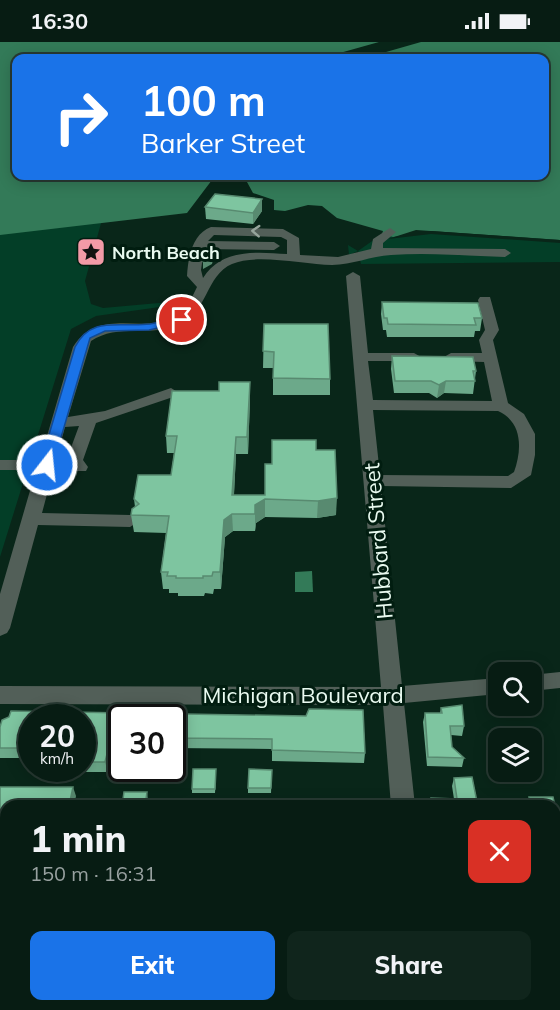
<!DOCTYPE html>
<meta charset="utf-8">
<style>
body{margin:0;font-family:Mulish,sans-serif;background:#10251c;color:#f1f3f6;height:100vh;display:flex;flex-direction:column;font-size:22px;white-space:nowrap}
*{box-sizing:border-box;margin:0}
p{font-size:20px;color:#98a1a0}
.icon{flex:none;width:33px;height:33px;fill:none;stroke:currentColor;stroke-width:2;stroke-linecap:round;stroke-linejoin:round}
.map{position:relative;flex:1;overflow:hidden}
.panel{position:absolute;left:0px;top:758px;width:561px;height:212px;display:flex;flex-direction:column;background:#071c13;border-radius:18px 18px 0 0;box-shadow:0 3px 15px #0003,0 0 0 2px #283a33}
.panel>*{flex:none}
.top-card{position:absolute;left:12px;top:12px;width:537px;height:126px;border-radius:12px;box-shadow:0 3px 15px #0003,0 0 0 2px #283a33;background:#1a73e8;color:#fff;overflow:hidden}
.tools{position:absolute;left:488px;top:620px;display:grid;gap:12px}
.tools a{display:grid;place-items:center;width:54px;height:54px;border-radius:12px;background:#071c13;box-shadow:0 3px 15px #0003,0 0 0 2px #283a33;font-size:30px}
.speed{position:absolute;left:18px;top:662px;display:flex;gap:12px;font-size:30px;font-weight:700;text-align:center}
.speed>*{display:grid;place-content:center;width:78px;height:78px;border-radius:50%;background:#071c13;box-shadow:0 3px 15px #0003,0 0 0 2px #283a33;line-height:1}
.speed small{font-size:15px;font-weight:400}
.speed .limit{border:3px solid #111;border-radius:9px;background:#fff;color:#111}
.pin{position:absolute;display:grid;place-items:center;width:51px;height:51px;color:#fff;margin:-26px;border:3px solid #fff;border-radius:50%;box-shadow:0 2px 6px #0007}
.me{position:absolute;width:66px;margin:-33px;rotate:16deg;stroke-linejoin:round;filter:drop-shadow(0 0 4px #0008)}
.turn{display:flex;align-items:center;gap:21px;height:126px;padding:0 30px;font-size:27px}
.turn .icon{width:78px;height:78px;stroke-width:2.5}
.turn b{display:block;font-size:42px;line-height:51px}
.round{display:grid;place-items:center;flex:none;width:63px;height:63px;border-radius:12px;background:#10251c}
.headline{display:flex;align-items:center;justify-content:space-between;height:102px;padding:0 30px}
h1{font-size:36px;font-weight:800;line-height:45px}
.button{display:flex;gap:12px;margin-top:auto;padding:12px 30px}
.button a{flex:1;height:69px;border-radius:12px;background:#1a73e8;color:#fff;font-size:24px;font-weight:800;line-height:69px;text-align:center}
.button a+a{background:#10251c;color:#f1f3f6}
.status{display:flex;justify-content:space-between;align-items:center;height:42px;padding:0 30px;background:#071c13;direction:ltr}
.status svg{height:16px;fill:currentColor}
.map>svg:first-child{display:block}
.green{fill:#033e27}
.water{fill:#337a58}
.pier{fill:#092619}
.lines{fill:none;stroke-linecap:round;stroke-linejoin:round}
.minor{fill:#525f58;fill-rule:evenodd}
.wall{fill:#6ca98a}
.shaded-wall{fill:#588a70}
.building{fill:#7ec5a0;stroke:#588a70;stroke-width:1.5}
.oneway{stroke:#96a59c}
.route{fill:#1a73e8;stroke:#114b97;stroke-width:1.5}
.labels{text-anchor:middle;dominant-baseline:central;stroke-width:6;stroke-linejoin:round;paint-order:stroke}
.far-poi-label{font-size:18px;font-weight:bold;fill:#e9faf0;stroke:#011d10;text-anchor:start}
.street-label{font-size:22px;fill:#e9faf0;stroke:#011d10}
</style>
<div class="status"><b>16:30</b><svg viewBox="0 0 49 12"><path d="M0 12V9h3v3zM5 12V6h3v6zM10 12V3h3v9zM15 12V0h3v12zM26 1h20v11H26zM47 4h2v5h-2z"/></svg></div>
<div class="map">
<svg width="560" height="968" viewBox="0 0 560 968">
<rect width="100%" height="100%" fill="#092619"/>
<g class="green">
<path d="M103,174l-18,65 6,23 12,4 78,-7 -7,4 -78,11 -25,13 -71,228v-326z"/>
<path d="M415,189l145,9v22l-199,2 -3,-13 -9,4 -1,-10 10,6 24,-17z"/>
</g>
<g class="water">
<path d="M0,0h379l-57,16h-306v118h199l-28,37 -187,22z"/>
<path d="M421,0h139v198l-129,-9 -38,6 -11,-3 1,-3 -46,-13 -15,-12 -14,-1 -23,6 -11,-1v-10l-21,-7 -6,-11 -5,-2 3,-4h299v-118h-179z"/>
<path d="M312,529l1,21h-18v-20z"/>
</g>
<path class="pier" d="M416,188l144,10v3l-129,-9 -43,5z"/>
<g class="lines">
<g class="minor">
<path d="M211,185l72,2 16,9 1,17 38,2 33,-8 2,-10 17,-11 6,4 -13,11v5l122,1 6,4 -6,4c-38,-1 -76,-5 -114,-2 -20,1 -39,10 -59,10 -27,0 -75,-12 -100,-1 -26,11 -25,49 -52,61 -28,12 -62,-2 -89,16l-23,76 37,-6 66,-23 8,5 -3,3 -80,27 -13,37 5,7 -2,4h-12l-8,-10 13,-35 -14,1 -23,86 88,2 9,6 -9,6 -92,-2 -28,103 -3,5 -7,3v-42l36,-124h-36v-10h40l33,-113c28,-43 74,-9 106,-33 9,-7 13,-17 18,-27l-10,-11c1,-18 5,-42 24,-49zM214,193l67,2 6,3v14c-30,-2 -65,-6 -84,24l-2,-8 3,-21 70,1 6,-4 -6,-4 -66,-1z"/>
<path d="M353,230l7,4 8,77h46l7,4 -7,4h-46l5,39 119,1 -8,-39 -33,-1 -7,-4 7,-4h31l-3,-13 6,-10 -7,-30 2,-3h10l9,33 -6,10 15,63 16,11 11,20v21l-4,20 -20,13 -130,-2 21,200 96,-8v16l-94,9 11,103h-24l-8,-101 -383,-1v-18l381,1 -35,-411zM373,368l125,1c25,11 24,39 16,61l-6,4 -128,-1z"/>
<path d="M560,630v16l-29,3v-16z"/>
<rect x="0" y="855" width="6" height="24"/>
<rect x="555" y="859" width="5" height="24"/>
<rect x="408" y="963" width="28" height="5"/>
</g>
</g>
<g class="wall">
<path d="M205,165l57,4 -9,13 -47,-5z"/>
<path d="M382,260l100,16 -2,13h-5l-1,6h-87l-1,-7h-3l-2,-16z"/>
<path d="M264,282l66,55v16h-57v-27h-10z"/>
<path d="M392,314l84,15 -3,23 -29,-1 -7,5 -8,-5h-35l-3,-24z"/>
<path d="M250,357l-2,55h-12l-2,41h31l7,-31 44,-14 20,65 -19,3 -52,-1 -9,6 -1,8h-22l-8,6 -4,52h-7l-1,5 -8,-1 -1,3h-26v-3h-9v-4h-6l-2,-17 5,-39 -32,-1 -3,-17 4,-8 -1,-8 37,-24 3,-22h-7l-1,-17z"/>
<path d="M441,666l23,18 -2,10 -11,-1 1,12 12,11 -2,9 -35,-1 -4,-44 2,-9h15z"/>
<path d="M309,667l54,1 2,43 -1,10 -92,-2v-12l-100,-1v-31h-50v41h-8v6h-5l-1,8h-23l-1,-5h-2v-50h-50v49l-2,-4 1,-4h-31v-31l2,-7 7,-3 2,-6 295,5z"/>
<path d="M32,726h23l-1,4h-21z"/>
<path d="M272,728l-1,23h-23v-5z"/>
<path d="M216,732l-1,19h-23v-4z"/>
<path d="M454,736l23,24h51l1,-5 26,9h-125l1,-8 23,1 -2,-13z"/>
<path d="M0,745l76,9 -70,10v18h-6z"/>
<path d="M560,783v23l-4,-14z"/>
<path d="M560,928v17l-2,-12z"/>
<path d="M6,963h52v5h-58z"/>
<path d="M153,963h30l-1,5h-28z"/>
<path d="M245,963h24v5h-23z"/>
<path d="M507,963h25l1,5h-25z"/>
</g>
<g class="shaded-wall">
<path d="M262,157v12l-9,13v-11z"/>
<path d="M213,206l1,8 -2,8 -9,5v-8z"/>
<path d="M446,339l-2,12 -7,5 2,-13z"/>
<path d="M250,340v17l-2,55 -1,-17z"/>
<path d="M236,395v17l-3,58 -1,-17z"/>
<path d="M337,456l-1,17 -19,3 1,-17z"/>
<path d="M265,457v18l-9,6 -1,8v-26z"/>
<path d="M232,472l1,17 -8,6 -4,52 -1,-17 4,-52z"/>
<path d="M112,706l2,10v6l-3,-10z"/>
<path d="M107,712l2,10 -1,8 -3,-10z"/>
<path d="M73,745l3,9 -2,10h-5z"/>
<path d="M147,750l1,8 -1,6h-2z"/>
<path d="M19,963h2l1,5h-4z"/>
</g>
<g class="building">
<path d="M215,152l47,5 -9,14 -48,-6z"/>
<path d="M205,206h8l-1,8 -9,5z"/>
<path d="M382,260l96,1 4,15h-8l2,7 -88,-1 -1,-6h-3z"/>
<path d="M264,282h64l2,55 -57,-1 1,-26 -11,-1z"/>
<path d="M392,314l81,1 3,14h-3l2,10h-29l-7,4 -8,-4h-36z"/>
<path d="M219,340h31l-3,55h-11l-4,58h33v-31h7v-24h44v10h19l2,48 -19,3 -53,-2 -10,6v9h-23l-8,6 -4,52h-7l-1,4h-9v2h-27v-2h-9l1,-4h-7l8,-56 -38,-1 1,-6 7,-5 -5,-5 4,-24h33l6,-39h-11l6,-45h47z"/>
<path d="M462,663l2,21h-14l2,21 12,11 -36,-1 -3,-44h17l-1,-5z"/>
<path d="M309,667l54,1 2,43 -93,-3v-11l-100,-1v-21h-50v31h-10l-1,6h-4l-2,8h-23v-45h-50v31h-32v-21l2,-7 7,-3 2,-6 295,5z"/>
<path d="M193,727h23l-1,20h-23z"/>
<path d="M249,727l23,1 -1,18h-23z"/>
<path d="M472,735l5,25h53l-1,-5h24l2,9h-123l-1,-8 26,1 -3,-21z"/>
<path d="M0,745h73l-4,19h-63v10l-6,-1z"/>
<path d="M124,750h23l-2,14h-43l1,-7h20z"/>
<path d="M555,764l3,13h-3z"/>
<path d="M0,893h6v70h13l-1,5h-18z"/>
<path d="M153,963h28v1z"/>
<rect x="245" y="963" width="24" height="1"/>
<path d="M325,963h24v5h9h-58v-4h25z"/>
<path d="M511,963h21l1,5h-21z"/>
</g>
<defs><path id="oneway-chevron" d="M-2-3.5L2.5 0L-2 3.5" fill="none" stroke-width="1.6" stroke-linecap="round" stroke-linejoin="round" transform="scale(1.5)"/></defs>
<use class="oneway" href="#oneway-chevron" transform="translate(256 189) rotate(-177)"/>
<path class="route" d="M182,275l3,1v4l-36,8 -44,1 -15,7 -37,127 -6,4 -5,-1 -2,-3 35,-118c16,-32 45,-19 75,-23 10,-2 21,-5 32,-7z"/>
<defs>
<g id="sight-square" transform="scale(1.5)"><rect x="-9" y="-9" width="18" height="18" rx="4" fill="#f39aa7" stroke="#011d10"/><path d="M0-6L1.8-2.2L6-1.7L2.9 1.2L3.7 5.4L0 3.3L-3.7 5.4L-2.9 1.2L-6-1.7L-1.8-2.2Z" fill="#111"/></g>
</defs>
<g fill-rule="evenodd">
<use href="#sight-square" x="91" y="210"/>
</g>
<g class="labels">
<g class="far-poi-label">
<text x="112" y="210">North Beach</text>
</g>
<g class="street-label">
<text transform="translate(378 499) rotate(-95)">Hubbard Street</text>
<text x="303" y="653">Michigan Boulevard</text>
</g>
</g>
</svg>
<div class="tools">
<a><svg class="icon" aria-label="search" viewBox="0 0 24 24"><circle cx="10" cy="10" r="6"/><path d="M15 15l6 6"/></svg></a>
<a><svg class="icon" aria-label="layers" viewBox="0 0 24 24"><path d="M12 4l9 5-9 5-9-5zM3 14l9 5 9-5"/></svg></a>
</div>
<div class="speed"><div>20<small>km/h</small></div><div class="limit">30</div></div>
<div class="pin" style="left:182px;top:278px;background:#d93025"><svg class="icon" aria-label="arrive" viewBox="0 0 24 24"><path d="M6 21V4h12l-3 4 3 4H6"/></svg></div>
<svg class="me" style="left:47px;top:423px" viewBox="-20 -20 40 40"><circle r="17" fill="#1a73e8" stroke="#fff" stroke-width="3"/><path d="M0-11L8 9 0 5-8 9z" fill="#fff"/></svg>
<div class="top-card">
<div class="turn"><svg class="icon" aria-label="right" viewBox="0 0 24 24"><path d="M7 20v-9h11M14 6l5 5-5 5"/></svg><div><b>100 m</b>Barker Street</div></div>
</div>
<section class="panel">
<div class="headline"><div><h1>1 min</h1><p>150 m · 16:31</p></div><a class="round" style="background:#d93025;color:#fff"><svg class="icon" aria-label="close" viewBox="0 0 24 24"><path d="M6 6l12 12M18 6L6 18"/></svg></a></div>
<div class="button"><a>Exit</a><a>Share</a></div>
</section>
</div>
